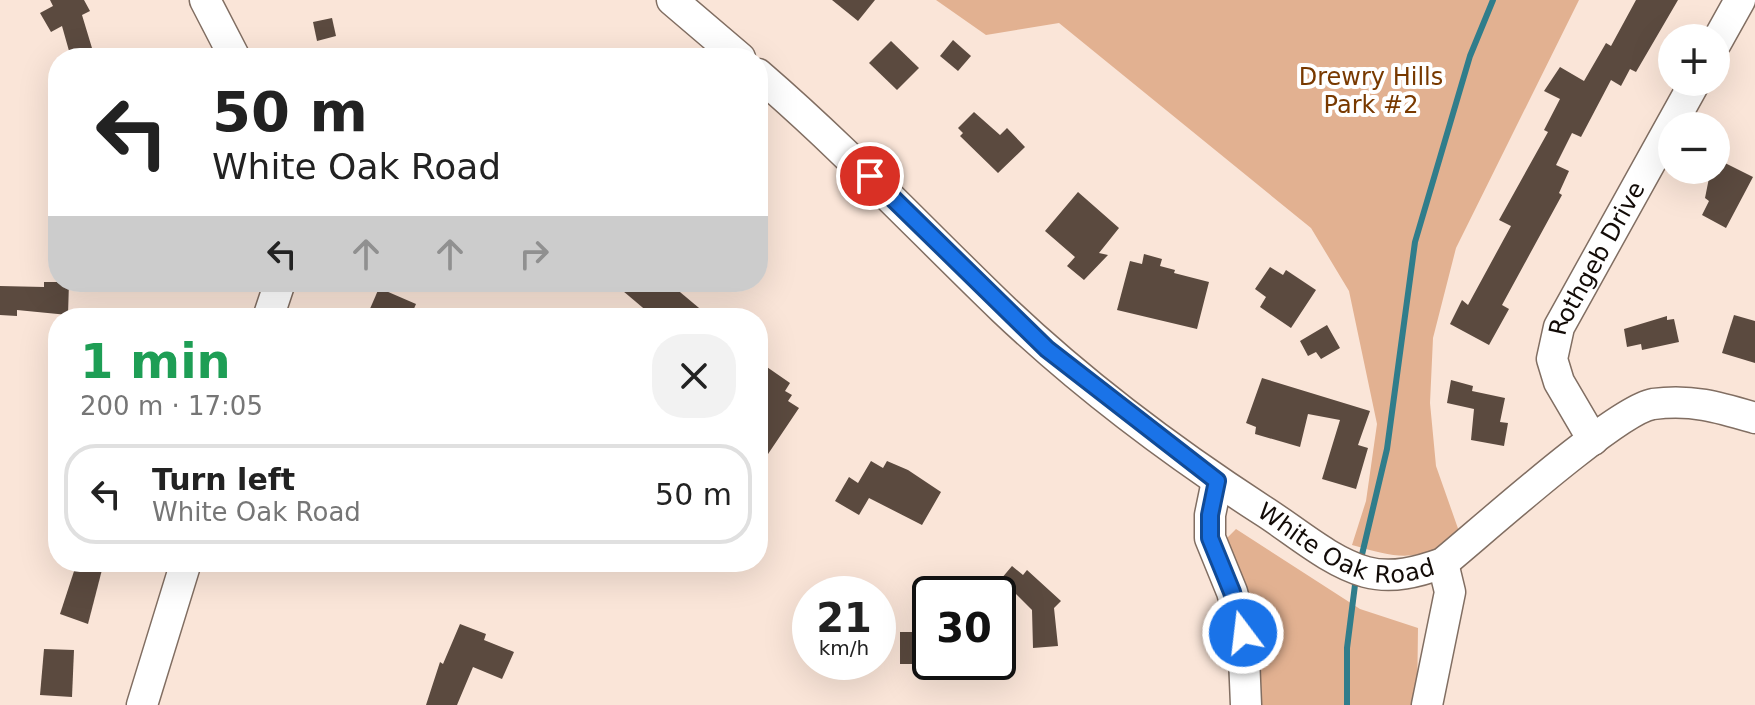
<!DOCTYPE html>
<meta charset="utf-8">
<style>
body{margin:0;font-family:"DejaVu Sans",sans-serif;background:#f2f2f2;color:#222;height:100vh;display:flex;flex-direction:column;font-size:30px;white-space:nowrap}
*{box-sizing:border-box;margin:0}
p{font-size:26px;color:#767676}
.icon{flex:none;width:44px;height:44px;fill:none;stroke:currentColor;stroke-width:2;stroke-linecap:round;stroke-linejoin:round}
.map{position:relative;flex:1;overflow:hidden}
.panel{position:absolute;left:48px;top:308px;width:720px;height:264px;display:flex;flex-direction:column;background:#fff;border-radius:32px;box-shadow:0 8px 32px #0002}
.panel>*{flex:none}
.hud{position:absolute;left:48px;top:48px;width:720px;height:244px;border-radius:32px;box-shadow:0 8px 32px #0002;background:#fff;color:#222;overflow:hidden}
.fabs{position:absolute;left:1658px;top:24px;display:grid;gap:16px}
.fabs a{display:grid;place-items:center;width:72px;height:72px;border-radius:50%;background:#fff;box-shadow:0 8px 32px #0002;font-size:40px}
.speed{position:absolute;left:792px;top:576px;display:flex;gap:16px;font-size:40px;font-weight:700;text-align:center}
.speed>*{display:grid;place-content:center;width:104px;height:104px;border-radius:50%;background:#fff;box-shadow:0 8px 32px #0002;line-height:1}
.speed small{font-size:20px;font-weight:400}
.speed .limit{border:4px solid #111;border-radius:12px;background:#fff;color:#111}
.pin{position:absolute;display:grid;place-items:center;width:68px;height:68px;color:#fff;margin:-34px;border:4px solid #fff;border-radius:50%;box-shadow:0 2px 8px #0007}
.me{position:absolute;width:88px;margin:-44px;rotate:345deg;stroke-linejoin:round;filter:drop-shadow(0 0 6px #0008)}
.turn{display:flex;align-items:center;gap:28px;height:168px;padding:0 32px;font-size:36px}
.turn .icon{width:104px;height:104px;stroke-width:2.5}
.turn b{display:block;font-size:56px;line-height:68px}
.lanes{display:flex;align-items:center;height:76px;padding:0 32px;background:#0003;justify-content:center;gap:40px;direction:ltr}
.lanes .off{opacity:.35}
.round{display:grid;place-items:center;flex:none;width:84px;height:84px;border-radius:32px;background:#f2f2f2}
.overview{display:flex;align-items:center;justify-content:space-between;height:136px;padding:0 32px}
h1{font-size:48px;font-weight:600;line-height:60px;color:#1e9e55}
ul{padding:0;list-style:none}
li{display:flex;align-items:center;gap:24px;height:100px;margin:0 16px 12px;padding:0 16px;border:4px solid #e0e0e0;border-radius:32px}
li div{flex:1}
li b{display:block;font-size:30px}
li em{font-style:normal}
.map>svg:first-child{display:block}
.green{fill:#e2b191}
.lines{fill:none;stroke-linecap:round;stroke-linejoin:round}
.stream{stroke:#307d8b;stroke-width:6}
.building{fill:#5b4a3f}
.minor-casing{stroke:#816e62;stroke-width:33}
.minor{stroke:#fff;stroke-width:30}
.route-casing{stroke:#114b97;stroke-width:20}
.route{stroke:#1a73e8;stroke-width:14}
.labels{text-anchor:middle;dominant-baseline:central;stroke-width:8;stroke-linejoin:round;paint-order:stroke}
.park-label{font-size:24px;fill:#783900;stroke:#fff}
.street-label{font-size:24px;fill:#120b07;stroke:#fff}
</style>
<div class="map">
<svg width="1755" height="705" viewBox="0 0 1755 705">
<rect width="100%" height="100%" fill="#fae5d8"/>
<g class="green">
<path d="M936,0h643l-123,248 -23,90 -3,65 6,63 25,71c-47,25 -60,22 -109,8l14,-44 11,-77 -28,-133 -38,-63 -252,-205 -73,12z"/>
<path d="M1236,529l124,80 58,19 -1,77h-159l-35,-163z"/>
</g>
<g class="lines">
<g class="stream">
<path d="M1360,563l27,-114 28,-207 55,-186 23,-56"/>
<path d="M1347,705v-57l9,-71"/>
</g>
</g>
<g class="building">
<path d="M50,0h34l6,11 -8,4 13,43h-24l-9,-32 -11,6 -11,-19 13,-7z"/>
<path d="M832,0h43l-17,21z"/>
<path d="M1636,0h42l-42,72 -6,-3 -9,17 -10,-6 -30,57 -9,-4 -16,32 13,6 -10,22 3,2 -60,110 7,4 -20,36 -39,-21 12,-24 6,5 43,-79 -12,-6 49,-88 -4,-2 16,-31 -16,-8 16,-24 24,14 22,-38 5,3z"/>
<path d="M332,18l4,18 -19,5 -4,-19z"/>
<path d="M953,40l18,16 -13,15 -18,-15z"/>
<path d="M891,41l28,27 -22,22 -28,-27z"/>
<path d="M974,112l26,23 7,-7 18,19 -27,26 -38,-37 3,-3 -5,-5z"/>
<path d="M1719,160l34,17 -27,51 -24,-13 7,-14 -4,-3 4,-20z"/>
<path d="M1078,192l41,36 -20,25 9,2 -24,25 -17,-14 8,-9 -30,-26z"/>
<path d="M1144,254l18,5 -2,7 15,4 -1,3 35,9 -12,47 -80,-19 13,-49 12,3z"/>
<path d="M1270,267l13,8 3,-5 30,20 -25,38 -31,-21 6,-10 -11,-8z"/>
<path d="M44,282h25l-1,33 -51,-5v6l-17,-1v-29l44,1z"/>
<path d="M631,282h37l43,36h-56l-32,-27z"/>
<path d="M379,288l37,16 -6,14h-44z"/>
<path d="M1734,315l21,6v42l-33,-10z"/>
<path d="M1667,316v4l7,-1 5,23 -37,8 -1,-6 -14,3 -3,-18z"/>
<path d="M1327,325l13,23 -19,11 -5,-7 -8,4 -8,-15z"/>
<path d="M764,365l26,18 -5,8 7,4 -4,6 11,7 -41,61v-96z"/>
<path d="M1262,378l108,33 -12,34 10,3 -12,41 -34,-10 18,-59 -32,-6 -8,33 -45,-13 1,-7 -10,-4z"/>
<path d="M1451,380l22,6 -1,5 33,7 -5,24 8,1 -4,23 -33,-6 3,-31 -27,-6z"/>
<path d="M871,461l12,7 4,-7 21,9 33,22 -19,33 -53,-27 -10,17 -24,-14 14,-24 9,6z"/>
<path d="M77,562h27l-16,62 -28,-10z"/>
<path d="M1012,566l11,9 4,-5 34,31 -7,7 4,38 -25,2 -1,-38 -31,-31z"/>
<path d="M460,624l26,10 -2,6 30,12 -12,27 -29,-12 -16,38h-31l14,-43 3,2z"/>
<rect x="900" y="632" width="24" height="32"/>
<path d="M44,649l30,1 -2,47 -32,-2z"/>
</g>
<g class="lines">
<g class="minor-casing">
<g id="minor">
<path d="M205,0l30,58"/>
<path d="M672,0l68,58"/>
<path d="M1716,43l24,-43"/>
<path id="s1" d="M758,74c86,74 163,156 245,235 79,75 168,142 259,201 32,20 66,51 104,62 26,7 52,0 77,-9 37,-30 173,-153 210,-159 39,-5 65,3 102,14"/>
<path d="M268,318l12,-36"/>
<path id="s2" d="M1593,440l-34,-58 -7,-23 7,-32 136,-245"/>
<path d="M1217,481l-7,34v23l22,54 11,41 3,72"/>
<path d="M142,705l44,-143"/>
<path d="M1427,705l23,-113 -7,-29"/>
</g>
</g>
<use href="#minor" class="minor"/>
</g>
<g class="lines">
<g class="route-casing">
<path id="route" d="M870,176l177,173 170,132 -7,34v23l22,54 11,41"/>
</g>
<use href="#route" class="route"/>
</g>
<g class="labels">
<g class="park-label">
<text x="1371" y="77">Drewry Hills<tspan x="1371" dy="28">Park #2</tspan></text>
</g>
<g class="street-label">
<text stroke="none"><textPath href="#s2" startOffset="202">Rothgeb Drive</textPath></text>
<text stroke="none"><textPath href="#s1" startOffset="762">White Oak Road</textPath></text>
</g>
</g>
</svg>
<div class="fabs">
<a>+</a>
<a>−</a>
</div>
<div class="speed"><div>21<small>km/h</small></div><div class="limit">30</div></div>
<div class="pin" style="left:870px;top:176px;background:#d93025"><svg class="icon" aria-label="arrive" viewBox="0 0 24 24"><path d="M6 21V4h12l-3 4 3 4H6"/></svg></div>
<svg class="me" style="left:1243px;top:633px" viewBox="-20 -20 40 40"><circle r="17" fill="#1a73e8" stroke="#fff" stroke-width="3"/><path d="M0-11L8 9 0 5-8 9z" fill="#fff"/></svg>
<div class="hud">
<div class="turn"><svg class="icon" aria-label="left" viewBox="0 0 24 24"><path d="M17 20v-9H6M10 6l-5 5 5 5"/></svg><div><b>50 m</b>White Oak Road</div></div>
<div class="lanes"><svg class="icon" aria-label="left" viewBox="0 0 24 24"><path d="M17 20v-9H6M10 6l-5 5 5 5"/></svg><svg class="icon off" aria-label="ahead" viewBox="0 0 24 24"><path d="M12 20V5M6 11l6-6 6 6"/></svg><svg class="icon off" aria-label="ahead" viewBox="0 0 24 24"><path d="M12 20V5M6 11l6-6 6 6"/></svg><svg class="icon off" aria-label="right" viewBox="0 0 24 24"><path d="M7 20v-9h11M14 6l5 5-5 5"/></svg></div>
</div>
<section class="panel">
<div class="overview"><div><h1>1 min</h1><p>200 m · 17:05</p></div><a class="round"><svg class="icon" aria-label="close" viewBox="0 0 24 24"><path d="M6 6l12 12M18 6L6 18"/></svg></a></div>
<ul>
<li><svg class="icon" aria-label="left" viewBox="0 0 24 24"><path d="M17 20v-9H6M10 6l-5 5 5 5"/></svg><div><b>Turn left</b><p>White Oak Road</p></div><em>50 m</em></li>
</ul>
</section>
</div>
